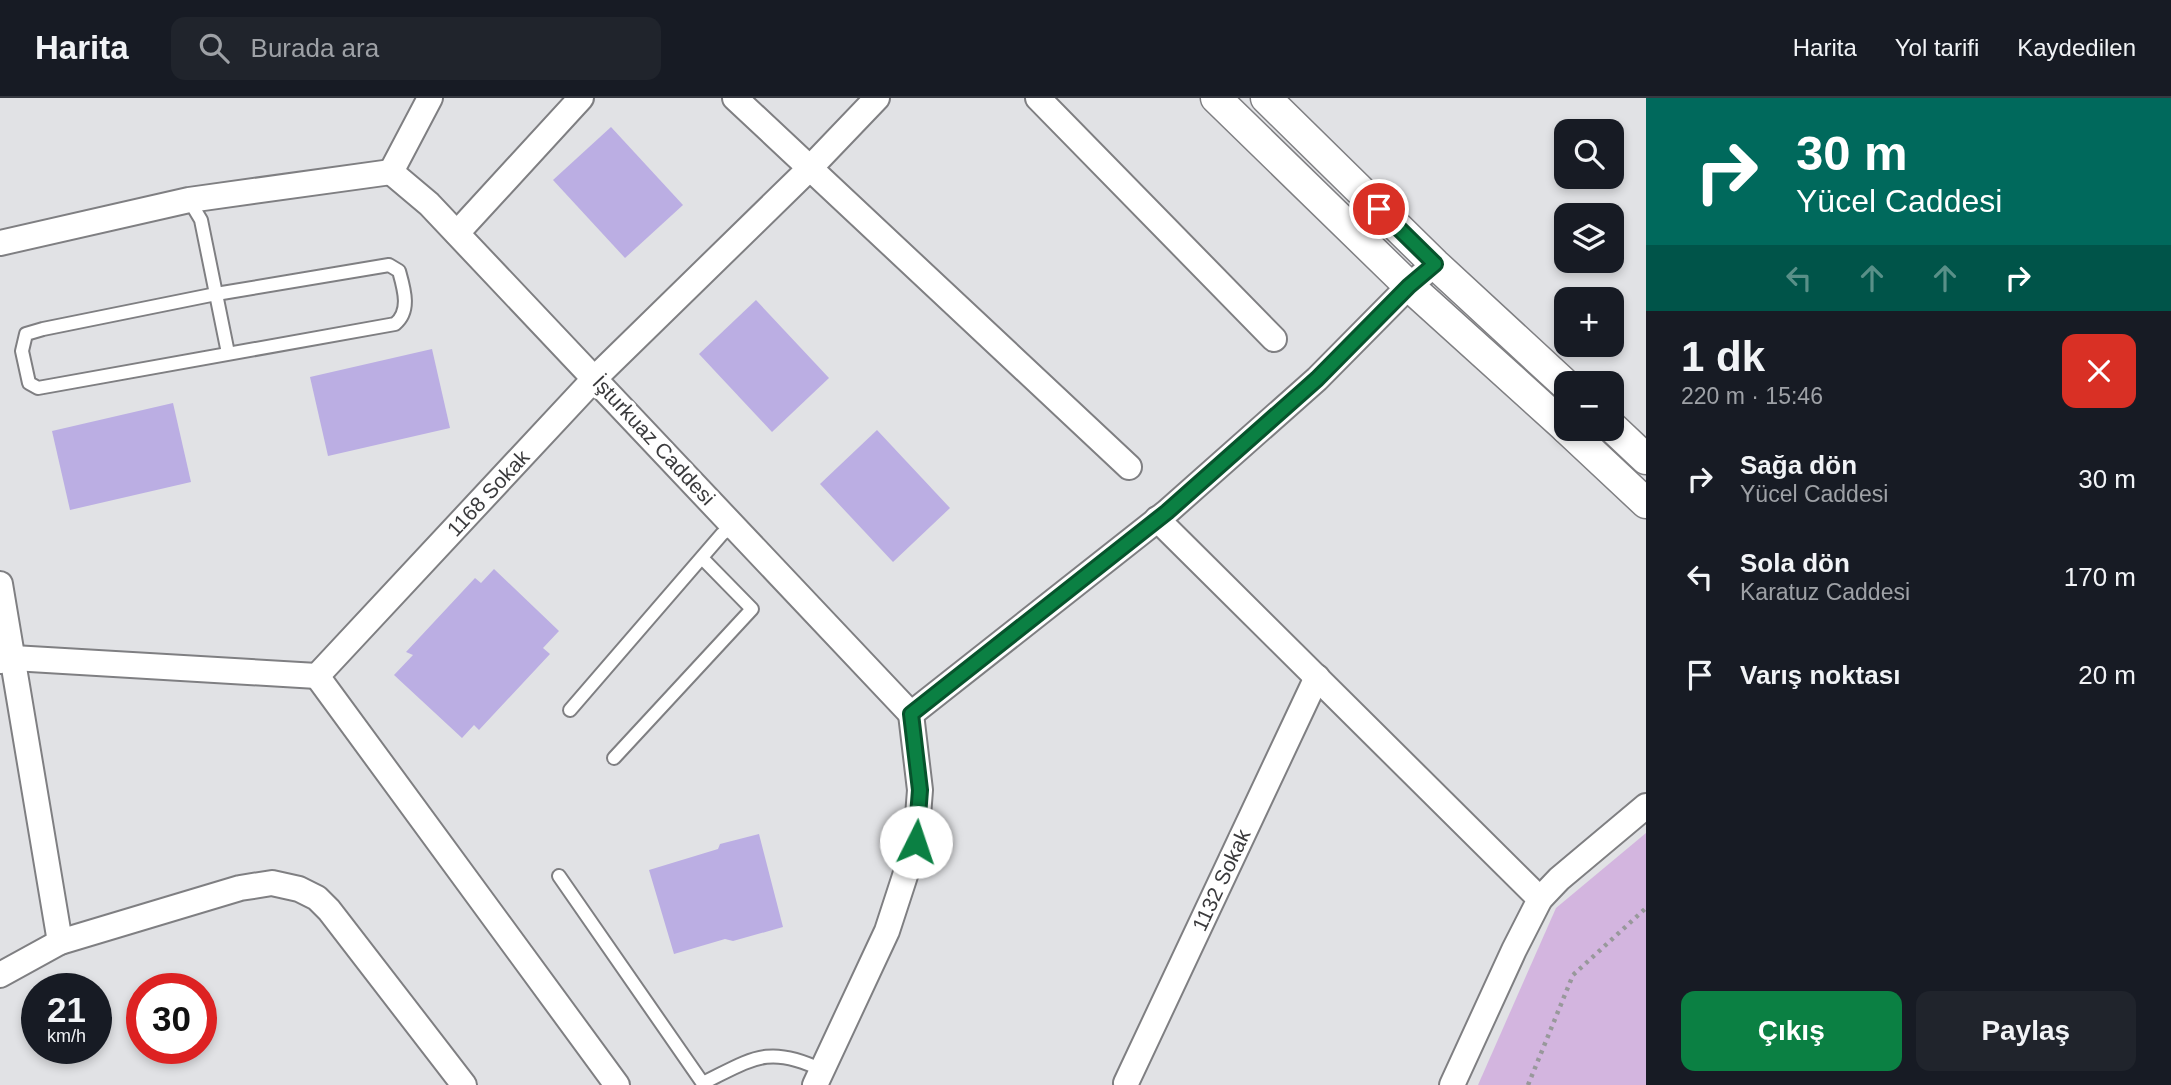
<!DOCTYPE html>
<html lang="tr">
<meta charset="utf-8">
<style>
body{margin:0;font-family:Helvetica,sans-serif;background:#20242c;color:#f1f3f6;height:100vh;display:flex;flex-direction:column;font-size:26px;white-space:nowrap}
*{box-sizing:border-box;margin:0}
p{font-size:23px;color:#9ea1a6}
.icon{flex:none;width:38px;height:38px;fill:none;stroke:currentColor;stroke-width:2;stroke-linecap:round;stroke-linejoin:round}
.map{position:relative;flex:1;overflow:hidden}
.side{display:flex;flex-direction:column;background:#171b24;width:525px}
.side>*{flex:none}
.hud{background:#00695c;color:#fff;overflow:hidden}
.fabs{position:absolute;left:1554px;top:21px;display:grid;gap:14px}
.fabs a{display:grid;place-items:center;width:70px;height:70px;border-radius:14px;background:#171b24;box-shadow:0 4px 10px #0003;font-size:35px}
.speed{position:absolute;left:21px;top:875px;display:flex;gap:14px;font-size:35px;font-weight:700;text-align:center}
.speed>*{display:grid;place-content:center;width:91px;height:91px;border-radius:50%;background:#171b24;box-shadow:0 4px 10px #0003;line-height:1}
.speed small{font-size:18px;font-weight:400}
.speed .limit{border:10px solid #d22;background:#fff;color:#111}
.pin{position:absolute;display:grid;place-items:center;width:60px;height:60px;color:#fff;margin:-30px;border:4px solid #fff;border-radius:50%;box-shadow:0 2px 7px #0007}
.me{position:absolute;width:77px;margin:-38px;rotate:4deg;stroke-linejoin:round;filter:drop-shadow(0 0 5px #0008)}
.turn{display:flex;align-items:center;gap:24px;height:147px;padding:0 35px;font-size:32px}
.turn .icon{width:91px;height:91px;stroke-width:2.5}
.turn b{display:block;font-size:49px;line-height:60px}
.lanes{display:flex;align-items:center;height:66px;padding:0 35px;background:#0003;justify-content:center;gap:35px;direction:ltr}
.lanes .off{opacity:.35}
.round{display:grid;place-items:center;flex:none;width:74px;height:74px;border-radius:14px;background:#20242c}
.head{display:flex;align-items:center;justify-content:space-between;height:119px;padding:0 35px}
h1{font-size:42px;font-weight:700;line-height:52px}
.primary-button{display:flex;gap:14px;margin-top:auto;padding:14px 35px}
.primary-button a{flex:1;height:80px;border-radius:14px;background:#0b8043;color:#fff;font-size:28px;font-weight:700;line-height:80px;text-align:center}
.primary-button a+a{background:#20242c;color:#f1f3f6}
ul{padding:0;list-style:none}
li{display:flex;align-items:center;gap:21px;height:98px;padding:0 35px}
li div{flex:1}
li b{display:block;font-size:26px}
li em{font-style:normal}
header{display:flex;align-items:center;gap:42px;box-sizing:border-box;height:98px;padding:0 35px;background:#171b24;border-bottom:2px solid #363941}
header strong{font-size:33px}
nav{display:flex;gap:38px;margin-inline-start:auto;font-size:24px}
.search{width:490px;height:63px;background:#20242c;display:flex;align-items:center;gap:18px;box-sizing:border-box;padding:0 24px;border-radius:14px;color:#9ea1a6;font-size:26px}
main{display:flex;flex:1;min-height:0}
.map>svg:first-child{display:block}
.green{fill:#d3b5df}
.building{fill:#bbaee3}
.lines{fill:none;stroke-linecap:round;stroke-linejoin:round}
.service-casing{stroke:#7f7f82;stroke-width:16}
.minor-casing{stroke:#7f7f82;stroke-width:28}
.tertiary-casing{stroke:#7f7f82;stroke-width:33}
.path{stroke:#98989b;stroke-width:4.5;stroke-dasharray:3.5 5;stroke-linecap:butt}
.service{stroke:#fff;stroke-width:12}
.minor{stroke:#fff;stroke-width:24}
.tertiary{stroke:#fff;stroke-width:30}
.route-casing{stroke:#07532c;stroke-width:18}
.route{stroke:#0b8043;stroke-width:12}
.labels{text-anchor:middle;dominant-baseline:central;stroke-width:7;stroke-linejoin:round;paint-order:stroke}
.street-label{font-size:21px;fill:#3a3a3c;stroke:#fff}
</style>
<header>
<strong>Harita</strong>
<div class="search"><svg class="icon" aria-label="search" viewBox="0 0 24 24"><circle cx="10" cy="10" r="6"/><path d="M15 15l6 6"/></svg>Burada ara</div>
<nav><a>Harita</a><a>Yol tarifi</a><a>Kaydedilen</a></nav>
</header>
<main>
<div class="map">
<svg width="1646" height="987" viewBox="0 0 1646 987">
<rect width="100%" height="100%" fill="#e1e2e5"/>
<path class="green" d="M1646,735v252h-168l78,-177z"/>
<g class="building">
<path d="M611,29l72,78 -58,53 -72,-78z"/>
<path d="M756,202l73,78 -57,54 -73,-78z"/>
<path d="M432,251l18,79 -122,28 -18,-79z"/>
<path d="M173,305l18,79 -121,28 -18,-79z"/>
<path d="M877,332l73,78 -57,54 -73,-78z"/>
<path d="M494,471l65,62 -16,17 7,6 -71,76 -5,-5 -12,13 -68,-63 19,-20 -7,-3 69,-74 6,5z"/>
<path d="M759,736l24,93 -50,14 -8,-2 -51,15 -25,-84 69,-21 2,-5z"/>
</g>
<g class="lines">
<g class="service-casing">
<g id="service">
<path d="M189,102l12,20 27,133"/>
<path d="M389,167l10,6c5,18 12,40 -4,53l-357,64 -9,-5 -7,-32 4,-17 17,-5 173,-35z"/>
<path d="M570,612l152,-176 12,-8"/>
<path d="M614,660l138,-149 -50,-51"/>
<path d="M559,778l145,209"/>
<path d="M703,985c49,-24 65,-39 119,-13"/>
</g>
</g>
<g class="minor-casing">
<g id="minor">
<path d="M735,0l394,369"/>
<path d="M1038,0l236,241"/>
<path d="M391,74l38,32 482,510"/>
<path d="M391,74l39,-74"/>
<path d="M457,135l124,-135"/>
<path d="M0,145l189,-43 202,-28"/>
<path d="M1157,421l383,380"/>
<path d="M0,486l60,358"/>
<path d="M0,563l13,-3 304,18 278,-298 215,-210 67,-70"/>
<path d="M317,578l300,409"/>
<path d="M911,616l256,-202 150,-133 92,-93 26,-22"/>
<path d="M0,877l60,-33 180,-54 32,-5 27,6 18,9 12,12 135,175"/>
<path d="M1126,985l191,-406"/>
<path d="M815,987l72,-154 29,-89 4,-52 -9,-76"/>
<path d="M1452,987l62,-135 26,-51 19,-20 87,-73"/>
</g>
</g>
<g class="tertiary-casing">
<g id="tertiary">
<path d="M1216,0l193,188 157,142"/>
<path d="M1266,0l169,166 131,121"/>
<path d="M1612,329l34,32"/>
<path d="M1567,331l79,74"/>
</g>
</g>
<path class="path" d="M1528,987l45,-110 73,-67"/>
<use href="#service" class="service"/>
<use href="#minor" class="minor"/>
<use href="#tertiary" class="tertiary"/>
</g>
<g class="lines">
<g class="route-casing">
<path id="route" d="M916,744l4,-52 -9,-76 256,-202 150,-133 92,-93 26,-22 -56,-55"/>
</g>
<use href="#route" class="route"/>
</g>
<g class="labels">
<g class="street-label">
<text transform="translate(654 342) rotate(47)">İşturkuaz Caddesi</text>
<text transform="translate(488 395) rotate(-47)">1168 Sokak</text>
<text transform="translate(1221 782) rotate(-65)">1132 Sokak</text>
</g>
</g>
</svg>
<div class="fabs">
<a><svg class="icon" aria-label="search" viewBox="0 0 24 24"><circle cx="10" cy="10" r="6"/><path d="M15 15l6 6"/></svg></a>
<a><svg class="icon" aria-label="layers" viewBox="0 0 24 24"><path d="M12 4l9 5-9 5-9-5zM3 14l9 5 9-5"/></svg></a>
<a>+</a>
<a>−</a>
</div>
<div class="speed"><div>21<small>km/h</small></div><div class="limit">30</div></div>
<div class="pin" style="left:1379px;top:111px;background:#d93025"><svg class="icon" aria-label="arrive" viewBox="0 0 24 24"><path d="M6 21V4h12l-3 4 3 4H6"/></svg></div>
<svg class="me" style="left:916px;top:744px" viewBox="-20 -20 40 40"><circle r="19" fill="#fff"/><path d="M0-13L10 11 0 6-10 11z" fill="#0b8043"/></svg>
</div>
<section class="side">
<div class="hud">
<div class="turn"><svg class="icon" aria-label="right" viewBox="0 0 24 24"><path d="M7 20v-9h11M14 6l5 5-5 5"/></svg><div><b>30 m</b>Yücel Caddesi</div></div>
<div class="lanes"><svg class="icon off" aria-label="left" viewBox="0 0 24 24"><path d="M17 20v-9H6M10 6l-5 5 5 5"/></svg><svg class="icon off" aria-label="ahead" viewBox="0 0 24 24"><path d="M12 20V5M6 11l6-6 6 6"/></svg><svg class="icon off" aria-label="ahead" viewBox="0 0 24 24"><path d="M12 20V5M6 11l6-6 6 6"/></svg><svg class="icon" aria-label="right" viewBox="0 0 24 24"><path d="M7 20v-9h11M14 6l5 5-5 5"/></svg></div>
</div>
<div class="head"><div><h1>1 dk</h1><p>220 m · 15:46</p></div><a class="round" style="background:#d93025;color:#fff"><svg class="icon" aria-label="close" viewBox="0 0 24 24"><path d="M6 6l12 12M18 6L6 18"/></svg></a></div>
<ul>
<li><svg class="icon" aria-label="right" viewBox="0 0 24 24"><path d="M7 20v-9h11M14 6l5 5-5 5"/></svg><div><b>Sağa dön</b><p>Yücel Caddesi</p></div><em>30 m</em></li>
<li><svg class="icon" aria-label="left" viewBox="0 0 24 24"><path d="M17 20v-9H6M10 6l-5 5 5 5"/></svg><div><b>Sola dön</b><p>Karatuz Caddesi</p></div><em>170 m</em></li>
<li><svg class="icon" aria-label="arrive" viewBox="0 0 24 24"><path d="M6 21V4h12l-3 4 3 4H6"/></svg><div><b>Varış noktası</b></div><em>20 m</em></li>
</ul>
<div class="primary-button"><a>Çıkış</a><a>Paylaş</a></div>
</section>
</main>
